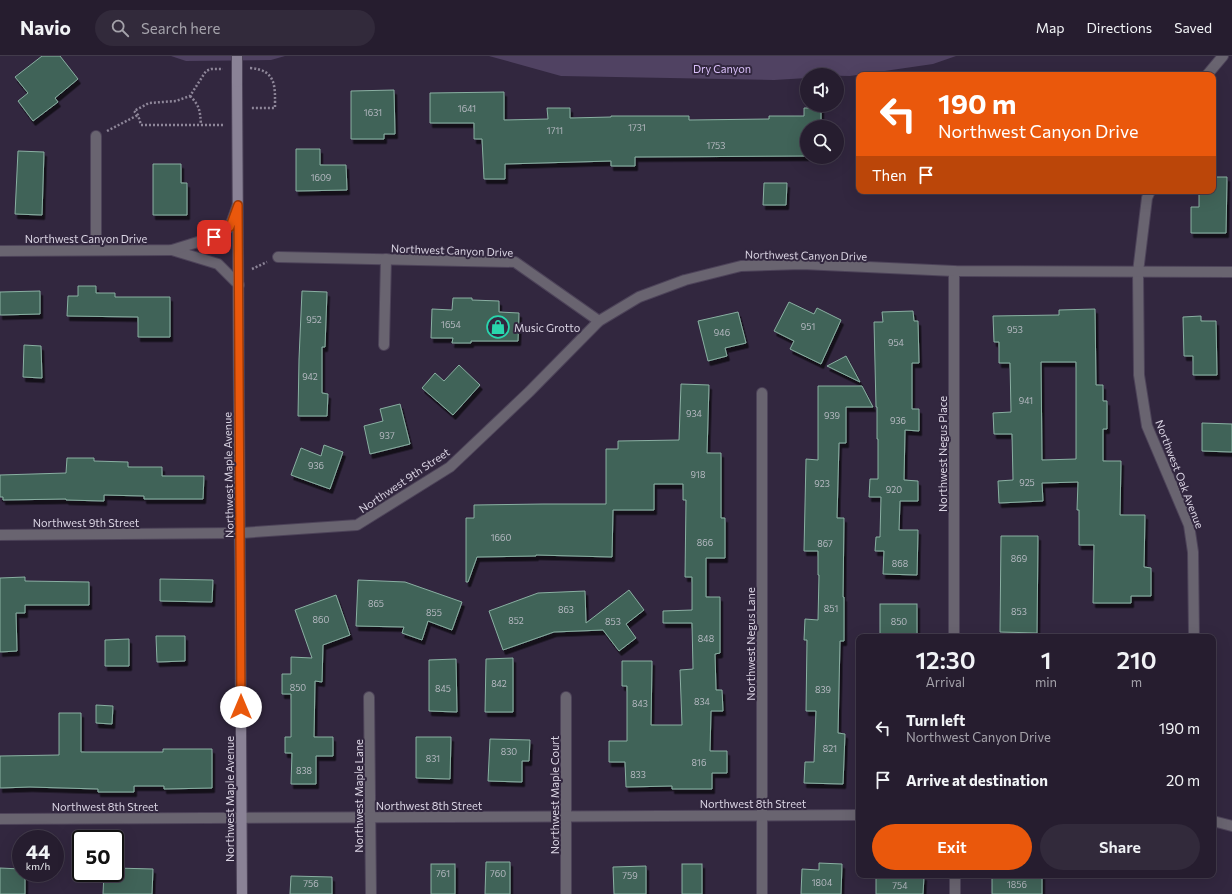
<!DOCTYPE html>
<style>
body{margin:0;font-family:Commissioner,sans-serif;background:#322a3b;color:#f1f3f6;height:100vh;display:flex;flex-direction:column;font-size:15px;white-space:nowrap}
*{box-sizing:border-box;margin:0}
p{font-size:13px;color:#a4a2aa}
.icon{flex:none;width:22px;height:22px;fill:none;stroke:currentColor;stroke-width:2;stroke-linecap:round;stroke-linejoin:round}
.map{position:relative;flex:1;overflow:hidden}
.sheet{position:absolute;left:856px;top:578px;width:360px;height:244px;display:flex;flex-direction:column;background:#261d2f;border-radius:8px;box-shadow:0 4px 16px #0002,0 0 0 1px #423b4b}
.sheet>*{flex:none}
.banner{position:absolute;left:856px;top:16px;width:360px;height:122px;border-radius:8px;box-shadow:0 4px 16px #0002,0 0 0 1px #423b4b;background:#ea580c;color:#fff;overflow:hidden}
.buttons{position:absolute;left:800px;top:12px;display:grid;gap:8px}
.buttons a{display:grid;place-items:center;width:44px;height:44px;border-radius:50%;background:#261d2f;box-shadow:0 4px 16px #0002,0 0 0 1px #423b4b;font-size:20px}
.speed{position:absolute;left:12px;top:774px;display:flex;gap:8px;font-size:20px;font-weight:700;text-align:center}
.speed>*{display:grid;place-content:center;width:52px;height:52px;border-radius:50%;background:#261d2f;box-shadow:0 4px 16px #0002,0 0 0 1px #423b4b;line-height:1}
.speed small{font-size:10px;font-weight:400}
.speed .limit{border:2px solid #111;border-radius:6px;background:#fff;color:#111}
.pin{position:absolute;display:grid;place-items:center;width:34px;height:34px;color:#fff;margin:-17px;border-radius:8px;box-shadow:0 2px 6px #0006}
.me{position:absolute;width:44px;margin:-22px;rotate:0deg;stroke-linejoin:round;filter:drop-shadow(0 0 3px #0008)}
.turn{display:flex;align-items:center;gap:14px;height:84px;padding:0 16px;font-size:18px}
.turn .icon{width:52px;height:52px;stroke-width:2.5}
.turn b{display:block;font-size:28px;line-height:34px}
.then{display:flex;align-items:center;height:38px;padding:0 16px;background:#0003;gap:8px;font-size:15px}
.eta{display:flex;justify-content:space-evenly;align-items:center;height:68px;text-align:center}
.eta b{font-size:24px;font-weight:600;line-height:28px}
.cta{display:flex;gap:8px;margin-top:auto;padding:8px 16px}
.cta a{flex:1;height:46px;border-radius:24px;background:#ea580c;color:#fff;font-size:16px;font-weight:600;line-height:46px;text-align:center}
.cta a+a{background:#322a3b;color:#f1f3f6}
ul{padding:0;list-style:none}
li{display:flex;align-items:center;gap:12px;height:52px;padding:0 16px}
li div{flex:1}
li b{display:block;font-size:15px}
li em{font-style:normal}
header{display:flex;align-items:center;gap:24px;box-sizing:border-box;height:56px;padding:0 20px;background:#261d2f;border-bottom:1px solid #423b4b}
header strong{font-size:19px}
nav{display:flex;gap:22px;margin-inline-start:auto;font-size:14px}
.search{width:280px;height:36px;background:#322a3b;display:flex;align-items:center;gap:10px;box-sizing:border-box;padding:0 14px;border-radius:22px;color:#a4a2aa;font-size:15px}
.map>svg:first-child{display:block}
.green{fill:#504262}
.building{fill:#416458;stroke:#89afa2;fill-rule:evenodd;filter:url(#shadow)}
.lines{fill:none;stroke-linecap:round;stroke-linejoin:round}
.minor-casing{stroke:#4d4359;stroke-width:12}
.tertiary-casing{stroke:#4d4359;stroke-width:12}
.secondary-casing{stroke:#4d4359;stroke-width:12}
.path{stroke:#8e8699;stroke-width:2.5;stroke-dasharray:2 2;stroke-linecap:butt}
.minor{stroke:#696470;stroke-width:10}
.tertiary{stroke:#696470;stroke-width:10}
.secondary{stroke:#8a8296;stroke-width:10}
.secondary-bridge-casing{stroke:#4d4359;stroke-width:12;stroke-linecap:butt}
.secondary-bridge{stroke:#8a8296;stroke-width:10}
.route-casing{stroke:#983908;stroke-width:10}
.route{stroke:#ea580c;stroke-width:7}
.labels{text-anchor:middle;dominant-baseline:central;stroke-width:4;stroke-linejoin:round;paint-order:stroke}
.number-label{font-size:9px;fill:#b4b8c0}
.park-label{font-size:11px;fill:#dac0fa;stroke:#32273f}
.street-label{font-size:11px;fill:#dad4e3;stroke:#32273f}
.poi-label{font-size:11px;fill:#dad4e3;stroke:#32273f;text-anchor:start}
</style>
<header>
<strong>Navio</strong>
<div class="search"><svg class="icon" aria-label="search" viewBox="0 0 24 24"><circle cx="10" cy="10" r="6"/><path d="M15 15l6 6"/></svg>Search here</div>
<nav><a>Map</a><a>Directions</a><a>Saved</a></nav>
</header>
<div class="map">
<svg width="1232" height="838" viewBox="0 0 1232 838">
<defs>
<filter id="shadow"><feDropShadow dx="2.5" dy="4.5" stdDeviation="0" flood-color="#0009"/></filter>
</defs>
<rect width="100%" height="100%" fill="#32273f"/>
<g class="green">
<path d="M171,0h114l-14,4 -85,1z"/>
<path d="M489,0h467l-23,8 -83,12 -43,-1v3l-33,2 -213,-4z"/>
</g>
<g class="building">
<path d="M42,0h18l18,23 -23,19 3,4 -25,19 -15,-20 10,-8 -13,-16z"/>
<path d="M394,34l1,44h-11v5h-33v-48z"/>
<path d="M504,36v28l44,-1 -1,-11h23v10l41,-1v-1h78v4l80,-1v-3h35v-8h17v19h-14v29l-172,1v9h-24v-5l-106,3v15h-21l-2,-40h-8v-16h-44v-30z"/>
<path d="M296,93h24v16h26l1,25 -51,1z"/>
<path d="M18,95l26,1 -2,63 -27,-1z"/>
<path d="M153,108h28v19h6v32h-34z"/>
<path d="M1213,121h14l-1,56h-35v-26h8v-16h14z"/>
<path d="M764,127h23l-1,22h-23z"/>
<path d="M78,230h18v7h19v4h55v40h-32v-20l-71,-1 1,-20h10z"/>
<path d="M40,235v23l-40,1v-23z"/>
<path d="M302,235l25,1 -2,55h-3v46l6,1 -1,22h-29l1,-57z"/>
<path d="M453,242h19v2l27,1v11l20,1 -1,28h-47v2h-19l1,-5h-22l1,-29 20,1z"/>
<path d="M789,246l25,12 3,-6 24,12 -20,44 -31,-15 4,-8 -20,-10z"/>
<path d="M1095,253l1,76h7v16h4v28h-4v32h18l-1,54h25l-1,52 7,1v28h-20v7h-38l1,-58h-15v-35h-2l1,-28 -36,1 1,18 -44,2 -1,-22 15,-1 -1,-46h-18l-1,-21 18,-1 -1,-49h-11v-21h-5l-1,-26 66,-1v-5zM1041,306h35v97l-34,1z"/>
<path d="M913,255l1,10h4l1,42h-7v46h7v22l-14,-1 -1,50 14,1v20h-18l-1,29h19l-1,45 -34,-1 1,-23h-9l1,-14h4l1,-40h-12l1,-18h8v-40h-1v-32h-1l-2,-85h9l-1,-10z"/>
<path d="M738,256l8,31 -21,5 2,8 -19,5 -10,-40z"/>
<path d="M1201,260v5h15l1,54h-24v-19h-9l-1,-39z"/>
<path d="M24,289l17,1 1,32 -19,-1z"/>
<path d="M846,300l14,26 -33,-16z"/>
<path d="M459,309l21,20 -27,30 -31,-27 13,-15 9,8z"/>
<path d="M681,328l28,1 -2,68h14v65h4v40h-19v39h14v56l-5,1 1,36h6l1,21h-12l-1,40h17v22h-15v16h-40v-3l-46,1 -1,-25h-16v-21h18v-55h-5v-25h30l-1,64h31l-2,-55 13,-1 -1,-46h-29v-12l29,-1v-33h-7l1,-77h-3v-16h-29v26h-41l-1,47 -76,-2v1l-59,1 -9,25h-2v-64h8v-13l69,-1h63v-55h12v-8l61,-1z"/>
<path d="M818,330h44l11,21h-27v36h-7l-2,75h7l-1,79h1v44h-4l-2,92 7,1 -2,50 -39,-1 1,-21h9l2,-51h-10l1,-71h-3l1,-21 13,1 1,-45h-1v-24h-14l2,-92 12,1z"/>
<path d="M400,348l10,40 -40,10 -6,-28 19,-5 -3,-12z"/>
<path d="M1202,367l30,1v28l-30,-1z"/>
<path d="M324,389l19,7 -13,37 -39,-14 10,-27 20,8z"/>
<path d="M67,402h27v3l34,1v5h34v9h42l-1,23h-59v-3l-40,-1v6l-38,-1v-1l-63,1v-3h-3v-22l66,-2z"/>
<path d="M1001,480h37l-1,97 -37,-1z"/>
<path d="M25,521v4l64,1v23h-64v8h-9l1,38 -17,1v-74z"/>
<path d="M160,523l53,1 -1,22 -52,-1z"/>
<path d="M358,524l47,2 57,20 -10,28 -24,-9 -6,19 -20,-7 2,-6 -48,-1z"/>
<path d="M629,534l15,20 -18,14 10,14 -17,13 -16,-21 -49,2 -51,18 -14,-39 49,-18 47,-2 1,32z"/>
<path d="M336,539l14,40 -27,10 -1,37 -7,-1 -1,56h19v19h-17v28h-25l1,-31h-7v-16h6v-43h-9v-20h9v-17l21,1 -17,-48z"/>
<rect x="880" y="548" width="37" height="33"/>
<path d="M156,580h29v25l-28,1z"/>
<path d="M129,583v27h-24v-26z"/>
<path d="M513,602v54h-28l1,-53z"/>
<path d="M456,603l1,53 -28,-1v-51z"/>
<path d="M96,649l17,1 -1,18 -16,-1z"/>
<path d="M59,657h22v39h82v-3h49v39l-48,1v-3h-30v6h-36v-3l-68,-2 -30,1v-32l59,-1z"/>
<path d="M416,681h35l-1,42 -34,-1z"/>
<path d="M490,683l40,1 -1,21h-7v21l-34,-1z"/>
<path d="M486,806h24v32h-25z"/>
<path d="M819,807l23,1 -1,30h-40l1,-25 17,1z"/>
<rect x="431" y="808" width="24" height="30"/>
<rect x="682" y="808" width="20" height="30"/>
<path d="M646,810v28h-32l-1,-27z"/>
<path d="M0,812l21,1v4h4v21h-25z"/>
<path d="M115,812l38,1 -1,25h-49l1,-21h11z"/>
<path d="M876,819l48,1 -1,18h-47z"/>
<rect x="992" y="819" width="50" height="19"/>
<path d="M291,820l41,1v17h-42z"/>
</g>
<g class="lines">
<g class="minor-casing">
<g id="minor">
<path d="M1207,19l16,-19"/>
<path d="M1150,135l-3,7 -9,74 1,103 8,51 42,99 4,27 1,85"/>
<path d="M96,194v-114"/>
<path d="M172,194l46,14 21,21"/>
<path d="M0,195l172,-1 42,-13 16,-10 7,-20"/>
<path d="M278,201l237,5 84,59"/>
<path d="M954,215v366"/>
<path d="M384,289l2,-86"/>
<path d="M762,337v501"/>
<path d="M0,479l241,-2"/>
<path d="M369,641l2,197"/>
<path d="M566,641v197"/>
<path d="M0,763l859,-4"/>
<path d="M1213,765l19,5"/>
<path d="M955,819v19"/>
</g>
</g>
<g class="tertiary-casing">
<path id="tertiary" d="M241,477l116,-8 93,-58 79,-75 70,-71 40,-24 46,-17 56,-14 61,-2 152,7 278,1"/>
</g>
<g class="secondary-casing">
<path id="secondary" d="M237,26l5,812"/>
</g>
<g class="path">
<path d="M250,12c27,2 25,19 25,40h-24"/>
<path d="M190,40c10,10 10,15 11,29"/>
<path d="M223,69h-82l-3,-10 -4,-4 15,-8 27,-2 14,-5 16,-25 5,-2h12"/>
<path d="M107,75l31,-16"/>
<path d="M252,213l15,-7"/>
</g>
<use href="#minor" class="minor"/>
<use href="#tertiary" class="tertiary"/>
<use href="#secondary" class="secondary"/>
<g class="secondary-bridge-casing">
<path id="secondary-bridge" d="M237,0v26"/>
</g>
<use href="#secondary-bridge" class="secondary-bridge"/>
</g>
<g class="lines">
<g class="route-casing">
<path id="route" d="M214,181l16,-10 8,-22 3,502"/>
</g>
<use href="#route" class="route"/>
</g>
<defs>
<g id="shop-ring" transform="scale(1.15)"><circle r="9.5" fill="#32273f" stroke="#29d5ac" stroke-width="1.5"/><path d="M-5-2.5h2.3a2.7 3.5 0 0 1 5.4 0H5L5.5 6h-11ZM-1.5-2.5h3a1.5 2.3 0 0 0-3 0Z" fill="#29d5ac"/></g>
</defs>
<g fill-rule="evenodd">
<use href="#shop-ring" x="498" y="271"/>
</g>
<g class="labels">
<g class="number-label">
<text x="467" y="52">1641</text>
<text x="373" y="56">1631</text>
<text x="637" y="71">1731</text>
<text x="555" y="74">1711</text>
<text x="716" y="89">1753</text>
<text x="321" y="121">1609</text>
<text x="314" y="263">952</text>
<text x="451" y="268">1654</text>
<text x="808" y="270">951</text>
<text x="1015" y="273">953</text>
<text x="722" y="276">946</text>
<text x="896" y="286">954</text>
<text x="310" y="320">942</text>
<text x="1026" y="344">941</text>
<text x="694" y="357">934</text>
<text x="832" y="359">939</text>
<text x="898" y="364">936</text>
<text x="387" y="379">937</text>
<text x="316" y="409">936</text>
<text x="698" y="418">918</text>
<text x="1027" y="426">925</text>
<text x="822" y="427">923</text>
<text x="894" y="433">920</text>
<text x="501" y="481">1660</text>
<text x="705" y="486">866</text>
<text x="825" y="487">867</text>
<text x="1019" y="502">869</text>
<text x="900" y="507">868</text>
<text x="376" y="547">865</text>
<text x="831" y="552">851</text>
<text x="566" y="553">863</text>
<text x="1019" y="555">853</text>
<text x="434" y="556">855</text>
<text x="321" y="563">860</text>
<text x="516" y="564">852</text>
<text x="613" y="565">853</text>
<text x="899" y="565">850</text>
<text x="706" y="582">848</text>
<text x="499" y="627">842</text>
<text x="298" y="631">850</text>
<text x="443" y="632">845</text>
<text x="823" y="633">839</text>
<text x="702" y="645">834</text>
<text x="640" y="647">843</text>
<text x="830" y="692">821</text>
<text x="509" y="695">830</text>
<text x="433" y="702">831</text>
<text x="699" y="706">816</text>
<text x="304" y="714">838</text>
<text x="638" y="718">833</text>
<text x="443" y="817">761</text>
<text x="498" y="817">760</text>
<text x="630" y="819">759</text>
<text x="822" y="826">1804</text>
<text x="311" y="827">756</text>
<text x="1017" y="828">1856</text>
<text x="900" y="829">754</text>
</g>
<g class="park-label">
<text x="722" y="12">Dry Canyon</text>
</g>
<g class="street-label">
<text x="86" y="182">Northwest Canyon Drive</text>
<text transform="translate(452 194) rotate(2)">Northwest Canyon Drive</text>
<text transform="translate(806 199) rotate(1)">Northwest Canyon Drive</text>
<text transform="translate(942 398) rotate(-90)">Northwest Negus Place</text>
<text transform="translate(1180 418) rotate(69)">Northwest Oak Avenue</text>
<text transform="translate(228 419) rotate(-91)">Northwest Maple Avenue</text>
<text transform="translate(404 424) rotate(-34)">Northwest 9th Street</text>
<text x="86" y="466">Northwest 9th Street</text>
<text transform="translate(750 588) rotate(-90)">Northwest Negus Lane</text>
<text transform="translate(554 739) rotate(-90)">Northwest Maple Court</text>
<text transform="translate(358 740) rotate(-90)">Northwest Maple Lane</text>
<text transform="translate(229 743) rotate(-90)">Northwest Maple Avenue</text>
<text x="753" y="747">Northwest 8th Street</text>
<text x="429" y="749">Northwest 8th Street</text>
<text x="105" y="750">Northwest 8th Street</text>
</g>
<g class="poi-label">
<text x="514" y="271">Music Grotto</text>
</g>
</g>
</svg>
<div class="buttons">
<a><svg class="icon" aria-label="sound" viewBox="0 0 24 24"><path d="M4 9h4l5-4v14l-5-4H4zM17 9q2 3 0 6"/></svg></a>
<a><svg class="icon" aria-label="search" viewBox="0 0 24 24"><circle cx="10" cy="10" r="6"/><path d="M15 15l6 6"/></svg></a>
</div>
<div class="speed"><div>44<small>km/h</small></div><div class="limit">50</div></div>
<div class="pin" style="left:214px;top:181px;background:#d93025"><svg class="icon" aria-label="arrive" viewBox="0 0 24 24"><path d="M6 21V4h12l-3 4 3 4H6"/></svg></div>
<svg class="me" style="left:241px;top:651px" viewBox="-20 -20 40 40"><circle r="19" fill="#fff"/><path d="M0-13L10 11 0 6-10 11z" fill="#ea580c"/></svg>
<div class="banner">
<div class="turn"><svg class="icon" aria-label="left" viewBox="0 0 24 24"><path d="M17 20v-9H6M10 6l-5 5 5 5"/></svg><div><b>190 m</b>Northwest Canyon Drive</div></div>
<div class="then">Then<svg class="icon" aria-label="arrive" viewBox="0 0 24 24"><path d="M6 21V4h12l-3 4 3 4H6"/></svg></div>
</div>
<section class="sheet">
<div class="eta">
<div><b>12:30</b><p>Arrival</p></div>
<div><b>1</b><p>min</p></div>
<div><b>210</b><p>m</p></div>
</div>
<ul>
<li><svg class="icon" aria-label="left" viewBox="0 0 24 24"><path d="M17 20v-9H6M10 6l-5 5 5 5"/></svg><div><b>Turn left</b><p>Northwest Canyon Drive</p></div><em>190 m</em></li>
<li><svg class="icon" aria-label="arrive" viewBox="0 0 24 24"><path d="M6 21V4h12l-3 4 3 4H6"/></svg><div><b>Arrive at destination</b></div><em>20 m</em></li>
</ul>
<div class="cta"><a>Exit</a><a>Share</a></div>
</section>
</div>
